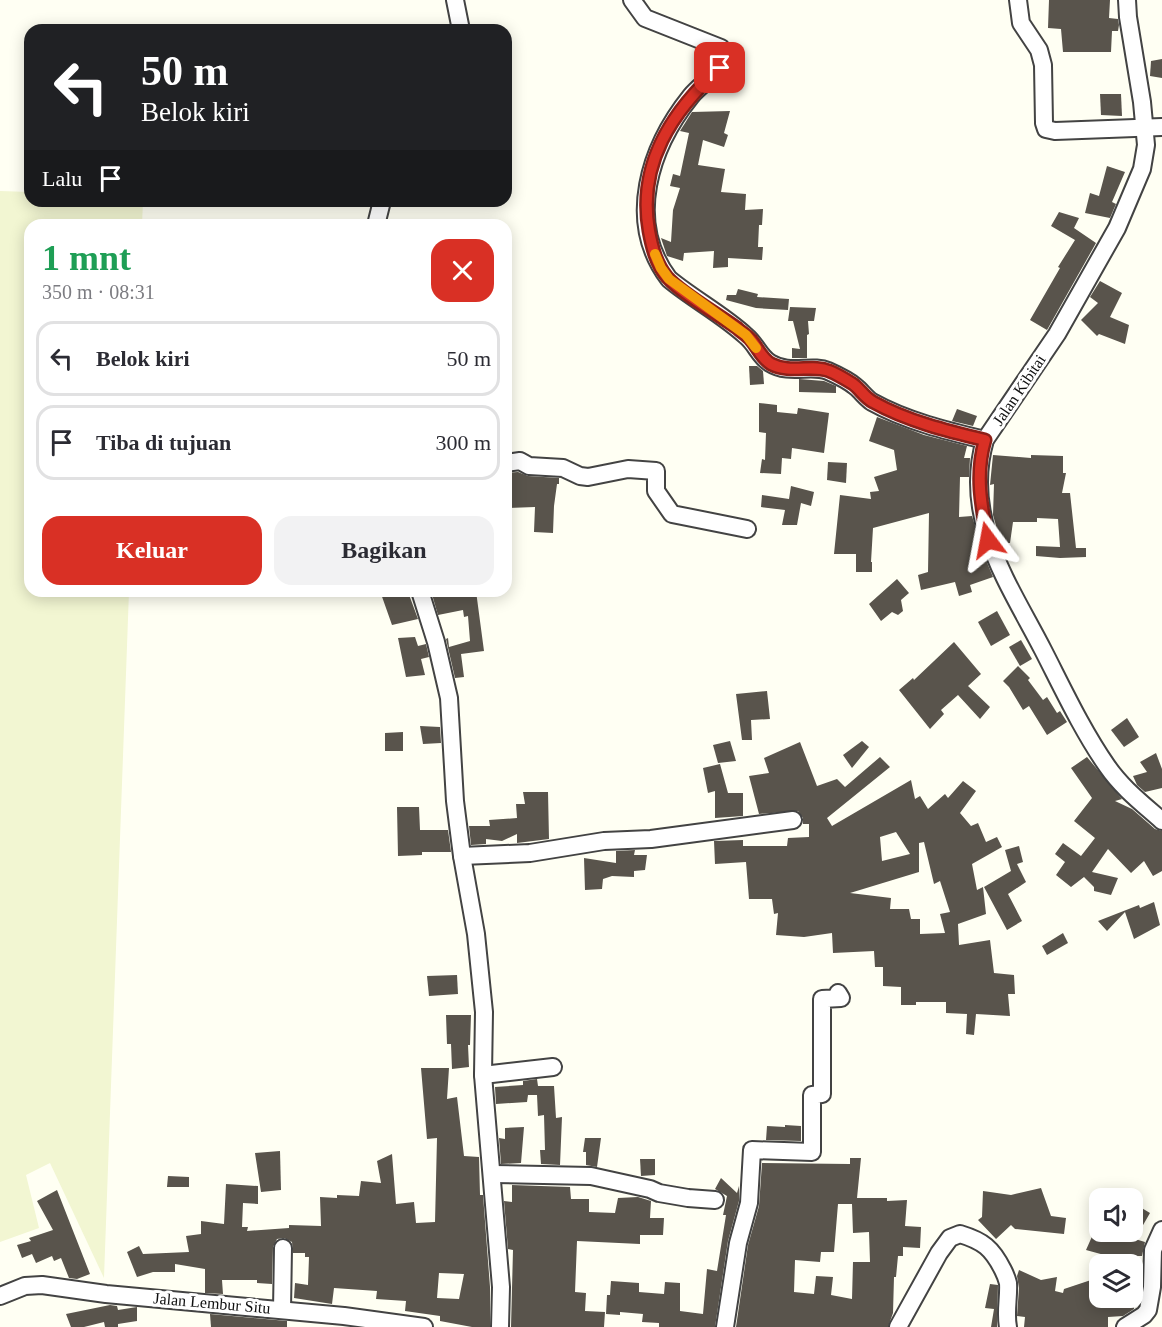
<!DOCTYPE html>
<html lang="id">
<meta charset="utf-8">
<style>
body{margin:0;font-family:Georgia,serif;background:#f2f2f3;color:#2b2b33;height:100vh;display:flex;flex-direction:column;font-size:22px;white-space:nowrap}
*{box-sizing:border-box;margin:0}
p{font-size:20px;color:#7c7c81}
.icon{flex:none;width:33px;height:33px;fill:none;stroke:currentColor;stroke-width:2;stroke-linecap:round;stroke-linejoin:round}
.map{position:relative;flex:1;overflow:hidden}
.details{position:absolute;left:24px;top:219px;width:488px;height:378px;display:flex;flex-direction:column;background:#fff;border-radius:18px;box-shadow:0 3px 15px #0003}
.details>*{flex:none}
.banner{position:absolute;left:24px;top:24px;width:488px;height:183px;border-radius:18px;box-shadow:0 3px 15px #0003;background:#202124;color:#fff;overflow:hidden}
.controls{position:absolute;left:1089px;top:1188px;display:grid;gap:12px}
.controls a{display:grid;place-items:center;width:54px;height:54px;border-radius:12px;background:#fff;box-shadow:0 3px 15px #0003;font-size:30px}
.pin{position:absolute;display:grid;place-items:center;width:51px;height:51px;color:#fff;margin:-26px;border-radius:12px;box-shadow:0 3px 9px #0006}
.me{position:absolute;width:66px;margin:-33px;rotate:347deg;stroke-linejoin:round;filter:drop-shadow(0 0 4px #0008)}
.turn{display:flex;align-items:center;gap:21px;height:126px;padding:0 18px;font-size:27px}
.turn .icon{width:78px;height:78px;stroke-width:2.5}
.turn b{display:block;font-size:42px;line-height:51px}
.then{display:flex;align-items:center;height:57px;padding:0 18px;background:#0003;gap:12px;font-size:22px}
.round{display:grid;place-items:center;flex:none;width:63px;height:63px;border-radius:18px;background:#f2f2f3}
.headline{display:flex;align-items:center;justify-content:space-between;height:102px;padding:0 18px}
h1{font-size:36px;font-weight:800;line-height:45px;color:#1e9e55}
.action{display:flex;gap:12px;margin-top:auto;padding:12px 18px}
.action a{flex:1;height:69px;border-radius:18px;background:#d93025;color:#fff;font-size:24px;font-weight:800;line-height:69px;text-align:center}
.action a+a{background:#f2f2f3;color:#2b2b33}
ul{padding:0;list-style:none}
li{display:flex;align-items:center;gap:18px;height:75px;margin:0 12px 9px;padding:0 6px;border:3px solid #e1e1e2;border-radius:18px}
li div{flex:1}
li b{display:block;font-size:22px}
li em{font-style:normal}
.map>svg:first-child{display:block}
.farmland{fill:#f2f6d2}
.building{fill:#59544c;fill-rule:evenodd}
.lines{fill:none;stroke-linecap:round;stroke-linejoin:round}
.minor-casing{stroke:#434343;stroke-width:20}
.minor{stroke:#fff;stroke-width:16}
.route-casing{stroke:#8d1f18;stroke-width:15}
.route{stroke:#d93025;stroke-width:10}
.slow{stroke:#f59e0b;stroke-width:10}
.labels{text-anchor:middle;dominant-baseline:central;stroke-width:6;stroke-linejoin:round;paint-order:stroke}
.street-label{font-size:16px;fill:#101010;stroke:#fff}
</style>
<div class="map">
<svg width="1162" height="1327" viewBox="0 0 1162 1327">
<rect width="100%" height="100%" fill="#fffff3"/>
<path class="farmland" d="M0,191l30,1v9h113l-1,24h-112v366h99l-25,687 -54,-115 -24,12 13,53 -39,14z"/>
<g class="building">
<path d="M1049,0h61l-1,18 9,1 1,6 -1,6h-6l-1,21h-48l-2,-23 -13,-1z"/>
<path d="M1162,59v19l-12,-2 1,-15z"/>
<path d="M1100,94h21l1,22 -21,-1z"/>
<path d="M730,111l-6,22 4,2 -4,12 -21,-7 -5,25 27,4 -4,23 25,2 -1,16 18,-1 -1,16h-3l-1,22h5l-1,13 -34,-2v9l-15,1 1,-17 -30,2 -1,8 -16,-5 -6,-18 10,4 2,-32 7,-22 -10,-2 3,-12 7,2 9,-43 -9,-2 12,-19z"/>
<path d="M1107,166l18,6 -13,30 4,2 -6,14 -25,-5 5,-20 9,3z"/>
<path d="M1059,212l20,6 -5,10 22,15 -49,87 -17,-10 30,-52 -2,-1 17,-27 -24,-14z"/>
<path d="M1100,281l22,12 -12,24 19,8 -4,19 -26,-10 -2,2 -16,-16 17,-17 -8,-6z"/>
<path d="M738,289l20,5 -1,3 32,2 -1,11 -32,-2 -30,-8 1,-5h9z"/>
<path d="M790,307l26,1 -2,13h-6l1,13 -2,1v23h-15v-10l8,1 -7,-28h-5z"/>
<path d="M749,366h8l6,5 1,13 -14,1z"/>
<path d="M799,379l25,2 12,5v7l-37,-1z"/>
<path d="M759,403l18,2v7l20,2 1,-6 31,5 -5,40 -32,-5 -1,11 -9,-1 -1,16 -21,-1 2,-14 3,1 1,-27 -7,-1z"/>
<path d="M957,409l20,7 -4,10 -21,-5z"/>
<path d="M877,417l47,18 43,11 -3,12h6l-1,19h-9l-1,40 13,-1 11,37 10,24 -23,8 2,7 -13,4 -4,-14 -34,8 -3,-15 10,-3 1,-59 -56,15 -2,34h1v10h-16v-18h-22l6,-59 31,4 -1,-7 9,-1 -5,-14 23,-7 -3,-20 -25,-9z"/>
<path d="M993,455l38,3v-3l32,1v17h3l-4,20h8l6,55h10v9l-26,1 -24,-2v-10l24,1 -2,-28 -21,-1v4h-24l-3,21h-9l-8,-28 1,-31 -4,1z"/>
<path d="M828,462l19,1 -1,20 -19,-3z"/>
<path d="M518,472l10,4 31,2v6h-2l-3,22 -1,27 -19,-1 1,-25 -29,1v-35z"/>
<path d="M791,486l23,6 -3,14 -10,-3 -4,22h-15l3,-15 -24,-3 1,-12 27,4z"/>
<path d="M897,579l12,14 -8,7 2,11 -5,4 -6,-3 -11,9 -12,-17z"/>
<path d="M380,591h20l1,4 7,-3 10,27 -26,6z"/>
<path d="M431,591h45l8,60 -23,3 3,23 -9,1 -9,-39 2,-1 1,9 21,-6 -2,-25 -4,1 -1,-7 -25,5z"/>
<path d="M997,611l13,24 -19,11 -13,-24z"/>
<path d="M415,637l3,9 8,-2 3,13 -8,2 4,16 -19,2 -8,-39z"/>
<path d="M1021,640l11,19 -12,7 -11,-19z"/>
<path d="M954,642l27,32 -13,12 22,21 -10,12 -22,-24 -17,15 3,4 -14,15 -31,-39 14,-12 1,2z"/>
<path d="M1018,666l12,12 -2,2 15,20 4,-3 10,16 3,-2 7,11 -20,13 -18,-29 -6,4 -14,-23 -6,-6z"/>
<path d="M767,691l3,28 -19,1 1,20h-10l-6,-46z"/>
<path d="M1127,718l12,19 -15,10 -13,-17z"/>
<path d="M420,726l20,1 1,16 -18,1z"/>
<path d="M403,732v19h-18v-18z"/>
<path d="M730,741l6,20 -18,2 -5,-18z"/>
<path d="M862,741l7,6 -17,21 -9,-13z"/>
<path d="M800,742l17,44 20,-7 8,8 35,-30 10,10 -63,51 5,8 79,-46 4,19 5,-3 8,13 17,-15 3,4 15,-17 13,10 -16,22 11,13 7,-3 8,19 11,-5 5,10 -30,17 5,26 6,-3 3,27 -28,10 1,21 31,-5 4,33 20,2 1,19h-7l2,22 -34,-2 -2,21 -8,-1 1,-20 -21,-1v-11h-30v3h-15v-18l-18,-1v-19h-8l-1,-16 -41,2 -1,-20 -28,4 -28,-2 2,-22 -4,1 -2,-15h-23l-3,-37 -31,2 -1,-23 29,-1v6h44l1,-8 21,-1v-13h-6v-6l-5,-7 -39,3 -10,-38 20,-3 -5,-15zM896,832l14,22 -28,7 -2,-24zM924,842l10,42 6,-3 10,31 -10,2 5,19 -25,1v-15h-9l-2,-10h-19l1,-11 -41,-5 69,-21v-29z"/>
<path d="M1156,753l6,16v19l-17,4 -8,-7 -4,-9 14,-4 -7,-10z"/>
<path d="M1087,757l35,42 -7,2 17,8 23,20 7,2v40l-9,5 -9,-15 -13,12 -23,-24 -16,23 26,6 -7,17 -17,-4v-4l-10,-10 -13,10 -15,-12 9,-13 -10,-8 8,-11 18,13 14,-18 -21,-17 18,-23 -21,-30z"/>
<path d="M720,764l8,29h15v23l-28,2v-27l-7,2 -5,-25z"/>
<path d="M523,792h25l1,47 -32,4v-9l-15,7 -16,-2v5l-15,1 -2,-19h21l-1,-6 28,-2 -1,-14h9z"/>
<path d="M397,807h22l1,23h28l3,22h-29v3l-24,1z"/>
<path d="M1019,846l4,16 -6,2 9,18 -18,12 14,27 -15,9 -23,-43 27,-16 -6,-21z"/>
<path d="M635,850l-1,5h13l-2,15 -11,1v6l-22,-1 -9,3 -1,10 -17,1 -1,-32 32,5v-12z"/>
<path d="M1154,902l6,23 -26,14 -9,-27 -18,19 -9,-10 41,-16 1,3z"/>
<path d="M1063,933l5,10 -21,12 -5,-9z"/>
<path d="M457,975l1,19 -29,2 -2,-20z"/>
<path d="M446,1015h25l-1,30h-2l1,22 -17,2 -1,-25h-4z"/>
<path d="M421,1068h28l-2,31 10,-2 7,59 15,1 1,38h3l7,92v40h-18l-32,-6v-5l-35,-5 1,-10 -30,-2 1,-8 -43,-3 -2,16 -38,-6 1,-15 13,2 1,-28h-4v-4h-12l-1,-11 -8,-4 -7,1 -4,8 -1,37 -15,-1v-3h-35l1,14 -18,-1v-24l-30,-5v8h-22l-16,5 -10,-25 12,-6 4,8 46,-2 -3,-16 15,-2v-13l23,3 2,-40 32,2v18l-15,-1 -1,24h6l-1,4 42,-3v-3l32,1 -1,-29 17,1v-3l22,1 2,-15 20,2 -4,-22 15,-7 4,50 18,-2 2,21 19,-1 2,-84 -10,1zM439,1273l25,1 -5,25 -22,-1z"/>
<path d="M537,1079l1,7h16l2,32 6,-1 -2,48 -19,-1 -1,-14h5l-1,-35 -6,1 -1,-21h-9l-1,7 -31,2 -1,-17 28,-2v-4z"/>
<path d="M785,1125l16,1v15l-35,-1 1,-14 18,1z"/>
<path d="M524,1127l-3,36 -20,1 -2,-26 6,1v-11z"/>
<path d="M585,1138h16l-4,29 -11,-2v-13h-3z"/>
<path d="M280,1151l1,39 -20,2 -6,-39z"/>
<path d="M850,1158h11l-4,40h30v3l20,-1 -2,26 16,1 -1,21 -17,-1v9h-5l-2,21h-2l-1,36 -5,14h-152l12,-82 11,-39 3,-43 88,1zM838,1204h14l1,29 16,-1 1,30h-17l-1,37 -21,-4 2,-18 -17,-1 -2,18 -20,-2 1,-32 25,2 1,-10h13z"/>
<path d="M640,1159h15v16l-14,1z"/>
<path d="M168,1176l21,1v10h-22z"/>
<path d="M721,1178l16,15 2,-7v15l-11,40 -13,86h-56v-4l-17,-1 1,-8 -23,-2v3l-14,-1 1,-19h3l1,-14 28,2v9l25,2 1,-12 15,1v28l23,3 4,-45 10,2 9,-56h-3l4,-19 -12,-7z"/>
<path d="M512,1185l58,2 1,12h18v13l26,1 3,-15 20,-1 13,4 -1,17h14l-1,17h-23v9l-63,-3 -2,51 11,1 -1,18 20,1 -1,15h-93l2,-77 -5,-1 -4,-48 8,1z"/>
<path d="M1041,1188l10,28 15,2 -2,16 -49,-5 -4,-4 -15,14 -18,-19 4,-3 1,-26 28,4z"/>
<path d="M57,1190l33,84 -13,5 -8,-1 -8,-20 -7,3 -2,-5 -16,7 -4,-9 -10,4 -5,-13 14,-4 -2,-3 24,-8 -16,-29z"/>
<path d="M1140,1207l10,6 -15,26 10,3 -3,14h-4l-1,8h-29v-8l-22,-6 8,-18h17l21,6v-18z"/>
<path d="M1019,1270l22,10 16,-3 -2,14 8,2 1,-4 27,-9 3,18h40v11l-11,7 -15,1v10h-84l1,-10 -8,-1 2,-28 -2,-12z"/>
<path d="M990,1284l8,1 -1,42h-6l3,-18 -9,-1z"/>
<path d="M110,1305l7,1 1,4 19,-3v14l-19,3v3h-13l-1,-5 -20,5h-13l-5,-13z"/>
<path d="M210,1314l77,7v6h-76z"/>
</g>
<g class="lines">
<g class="minor-casing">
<g id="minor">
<path d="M455,0l6,30"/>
<path d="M632,0l13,18 76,30 4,6c-2,19 -23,28 -34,42 -41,51 -66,125 -22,183 24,20 53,35 77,57 10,8 13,20 24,27 19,12 42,1 58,8 9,4 20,9 28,16 5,4 10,11 16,15 34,19 75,29 113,38"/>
<path d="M1018,0l3,23 18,27 4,15 1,58 2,6 9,2 107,-4"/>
<path d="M1127,0l1,17 14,85 4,43 -4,24 -25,59 -60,106 -72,106c-23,79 24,144 58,210 20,39 39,80 64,116 15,22 36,38 55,55"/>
<path d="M376,225l6,-24"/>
<path d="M506,463l14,-2 9,5 34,2 17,8 8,1 40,-8 28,2v20l16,23 75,15"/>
<path d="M420,591l16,51 13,56 6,103 7,55 14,78 8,78 -1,63 18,212 -1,40"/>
<path d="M462,856l68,-3 74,-12 47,-2 142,-19"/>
<path d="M483,1075l70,-8"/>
<path d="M492,1174l99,2 59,13 9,4 29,5 27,2"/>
<path d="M0,1296l25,-10 17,-1 64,9 238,22 80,11"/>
<path d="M282,1310l1,-62"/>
<path d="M725,1327l13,-84 11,-40 3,-53 60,2v-57l10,-1v-95l19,-1 -3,-5"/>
<path d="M898,1327l41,-74 11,-15 10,-4c23,7 32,14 43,36 2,4 4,9 5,13 1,15 -3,29 0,44"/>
<path d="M1125,1327l19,-12 4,-5 4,-23 1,-37 9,-20"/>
</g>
</g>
<use href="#minor" class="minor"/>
</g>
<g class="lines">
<g class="route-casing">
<path id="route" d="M720,68c-48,43 -83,96 -71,163 3,16 7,33 18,46 14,16 51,37 70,51 4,4 10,7 14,12 7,8 10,18 20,24 19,10 42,0 58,7 8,3 16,8 24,13 7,5 12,14 20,18 34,19 74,29 112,38 -10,34 -4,66 3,100"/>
</g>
<use href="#route" class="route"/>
<path class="slow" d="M655,254l6,14 8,11 77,56 10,13"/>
</g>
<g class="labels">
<g class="street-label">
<text transform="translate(1019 390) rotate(-56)">Jalan Kibitai</text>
<text transform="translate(212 1303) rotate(5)">Jalan Lembur Situ</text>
</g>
</g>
</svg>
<div class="controls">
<a><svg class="icon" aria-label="sound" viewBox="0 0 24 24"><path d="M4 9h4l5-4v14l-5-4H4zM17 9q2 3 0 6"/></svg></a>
<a><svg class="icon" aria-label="layers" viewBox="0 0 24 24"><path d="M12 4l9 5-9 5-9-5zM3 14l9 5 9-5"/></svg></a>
</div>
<div class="pin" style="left:720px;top:68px;background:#d93025"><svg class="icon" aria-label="arrive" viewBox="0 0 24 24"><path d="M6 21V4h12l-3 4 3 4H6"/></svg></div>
<svg class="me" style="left:988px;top:540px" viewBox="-20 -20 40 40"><path d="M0-17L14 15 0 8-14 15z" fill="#d93025" stroke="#fff" stroke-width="4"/></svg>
<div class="banner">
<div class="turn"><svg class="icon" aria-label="left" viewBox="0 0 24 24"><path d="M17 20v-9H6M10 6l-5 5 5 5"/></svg><div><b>50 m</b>Belok kiri</div></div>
<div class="then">Lalu<svg class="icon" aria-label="arrive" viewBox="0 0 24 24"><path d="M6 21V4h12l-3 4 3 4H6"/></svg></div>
</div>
<section class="details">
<div class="headline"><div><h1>1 mnt</h1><p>350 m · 08:31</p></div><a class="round" style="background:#d93025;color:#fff"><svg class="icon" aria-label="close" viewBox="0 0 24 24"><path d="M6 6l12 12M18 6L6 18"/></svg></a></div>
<ul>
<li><svg class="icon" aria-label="left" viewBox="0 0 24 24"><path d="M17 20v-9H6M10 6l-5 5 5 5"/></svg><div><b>Belok kiri</b></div><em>50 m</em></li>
<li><svg class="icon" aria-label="arrive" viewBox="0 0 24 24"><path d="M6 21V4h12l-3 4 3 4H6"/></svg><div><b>Tiba di tujuan</b></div><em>300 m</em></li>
</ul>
<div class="action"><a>Keluar</a><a>Bagikan</a></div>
</section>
</div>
